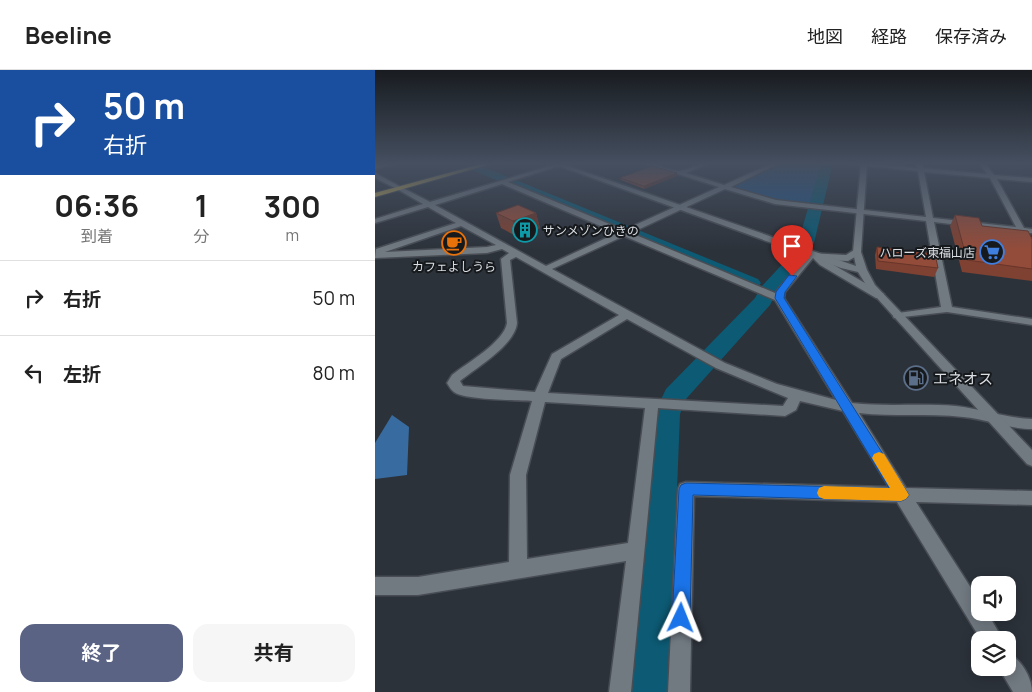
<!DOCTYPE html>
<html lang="ja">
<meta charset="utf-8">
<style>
body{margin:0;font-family:Manrope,"Noto Sans JP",sans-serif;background:#f6f6f6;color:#222;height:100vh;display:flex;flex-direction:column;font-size:19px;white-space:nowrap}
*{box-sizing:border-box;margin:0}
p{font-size:16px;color:#767676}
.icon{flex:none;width:28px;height:28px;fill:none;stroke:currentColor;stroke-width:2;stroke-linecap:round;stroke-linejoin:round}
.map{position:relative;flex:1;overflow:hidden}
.drawer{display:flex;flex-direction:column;background:#fff;width:375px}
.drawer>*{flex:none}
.top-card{background:#1a4fa0;color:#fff;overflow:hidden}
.controls{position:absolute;left:596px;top:506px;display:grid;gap:10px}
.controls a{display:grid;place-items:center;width:45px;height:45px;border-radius:10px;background:#fff;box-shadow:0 2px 12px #0003;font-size:25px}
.pin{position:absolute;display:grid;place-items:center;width:42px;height:42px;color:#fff;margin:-51px -21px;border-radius:50% 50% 50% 0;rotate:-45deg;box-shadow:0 0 5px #0007}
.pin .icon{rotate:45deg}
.me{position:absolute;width:55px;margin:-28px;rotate:2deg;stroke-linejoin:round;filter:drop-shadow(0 0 4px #0008)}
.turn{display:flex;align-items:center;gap:18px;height:105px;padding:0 20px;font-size:22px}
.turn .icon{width:65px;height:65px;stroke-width:2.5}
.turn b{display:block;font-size:35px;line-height:42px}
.eta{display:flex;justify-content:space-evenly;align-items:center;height:85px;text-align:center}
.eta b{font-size:30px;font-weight:700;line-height:35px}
.button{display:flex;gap:10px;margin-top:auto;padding:10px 20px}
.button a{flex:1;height:58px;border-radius:15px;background:#5b6385;color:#fff;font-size:20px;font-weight:700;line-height:58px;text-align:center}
.button a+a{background:#f6f6f6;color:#222}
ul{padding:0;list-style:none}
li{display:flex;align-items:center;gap:15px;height:75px;padding:0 20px;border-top:1px solid #e0e0e0}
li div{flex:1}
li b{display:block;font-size:19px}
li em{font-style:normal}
header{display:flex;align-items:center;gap:30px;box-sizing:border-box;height:70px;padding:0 25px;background:#fff;border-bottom:1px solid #e0e0e0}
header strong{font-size:24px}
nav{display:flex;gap:28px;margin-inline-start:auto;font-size:18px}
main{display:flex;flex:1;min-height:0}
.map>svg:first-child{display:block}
.green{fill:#225587}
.forest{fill:#386ca0}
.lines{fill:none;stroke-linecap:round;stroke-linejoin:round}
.river{fill:#0c5a74;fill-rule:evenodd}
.minor-casing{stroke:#484d54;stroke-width:3}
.tertiary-casing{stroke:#484d54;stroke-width:3}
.trunk-casing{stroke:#484d54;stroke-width:2}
.minor{fill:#717981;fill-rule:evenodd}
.tertiary{fill:#717981;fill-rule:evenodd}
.trunk{fill:#bea652;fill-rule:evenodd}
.wall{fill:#7e4132}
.shaded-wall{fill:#673529}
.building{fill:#934c3a;stroke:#673529}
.route{fill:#1a73e8;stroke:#114b97}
.slow{fill:#f59e0b}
.labels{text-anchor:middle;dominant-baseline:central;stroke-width:4;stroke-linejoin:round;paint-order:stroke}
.far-poi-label{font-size:12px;fill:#dbdfe4;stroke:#171a1d;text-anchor:start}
.poi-label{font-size:15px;fill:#dbdfe4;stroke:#171a1d;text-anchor:start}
</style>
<header>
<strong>Beeline</strong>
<nav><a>地図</a><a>経路</a><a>保存済み</a></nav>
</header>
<main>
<section class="drawer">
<div class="top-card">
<div class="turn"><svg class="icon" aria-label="right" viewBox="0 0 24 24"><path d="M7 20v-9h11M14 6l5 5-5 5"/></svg><div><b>50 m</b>右折</div></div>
</div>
<div class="eta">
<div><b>06:36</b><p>到着</p></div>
<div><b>1</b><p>分</p></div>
<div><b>300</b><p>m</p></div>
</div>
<ul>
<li><svg class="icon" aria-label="right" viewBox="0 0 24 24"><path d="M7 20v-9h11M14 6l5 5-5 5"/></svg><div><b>右折</b></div><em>50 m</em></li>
<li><svg class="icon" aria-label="left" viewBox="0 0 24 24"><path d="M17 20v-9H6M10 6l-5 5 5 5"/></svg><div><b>左折</b></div><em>80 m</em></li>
</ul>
<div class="button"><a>終了</a><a>共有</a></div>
</section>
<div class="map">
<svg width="657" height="622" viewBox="0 0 657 622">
<rect width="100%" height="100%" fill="#2c323a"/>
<path class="green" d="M407,93h42l-12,41 -35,-4 -46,-13z"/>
<path class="forest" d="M17,345l17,12 -2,48 -32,4v-36z"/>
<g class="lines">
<g class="river">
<path d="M446,93h12l-19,80 -12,21 -26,29 -6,12 -84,94 -6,15 -11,278h-42l27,-278 12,-25 89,-91 6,-11 28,-30 9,-14z"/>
<path d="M104,95l279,114 3,4 -3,4 -6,1 -6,-1 -271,-116 -2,-2 2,-2z"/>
</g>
<g class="minor-casing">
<g id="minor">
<path d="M12,93h10l-22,6v-4z"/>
<path d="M185,93h8l-60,19 116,48 95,-43 -76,-24c13,0 23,7 35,8 10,0 20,-8 31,-8l-23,10 38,12 49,-22h7l-49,24 45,13 150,17 -8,-46 -77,-8h19l57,5 -1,-5h6l1,5 64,6 -8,-11h6l9,12 38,3v4l-35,-3 27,49 8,1v4h-5l5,8v11l-4,-3 -9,-17 -85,-10 18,85 80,12v6l-85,-13 -53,6 -1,-2 5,-3 43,-6 -15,-86 -151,-17 -50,-15 -94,44 144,60 33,-40 38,2 8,-5h6v4l-12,7 -23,-1 59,34v4h-8l-56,-33 -7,-7 -28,34 -1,6 68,105c34,4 69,0 104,3 26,3 50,12 76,13v10c-24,0 -45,-10 -69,-12 -35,-4 -70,0 -104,-4l47,75 126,3v14l-116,-3 64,100v10h7l16,28h-22l-84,-138 -203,-6 -4,196h-22l10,-203 2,-5 6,-2 203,5 -46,-76 -43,-10 -4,9 -11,6 -127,-8 -27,284h-22l17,-131 -208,34h-43v-18h43l91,-15 1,-87 22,-74c-15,-1 -68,-1 -78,-9 -3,-2 -5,-6 -7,-9l5,-8c15,-12 52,-33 55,-52l-6,-64 8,-6 -7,-4 -15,4 -112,5 1,-9 80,-26 -28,-16 -53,16v-4l48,-15 -26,-15v-2h4l29,15zM549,102l66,6 26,49 -83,-9zM127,114l115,49 -71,33 -111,-61zM86,156l35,19 -9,2 -102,5zM249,166l151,64 61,100 -59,-16 -52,-21 -173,-94zM141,187l103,58 -67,39 -17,38 -72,-6 -3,-5c17,-14 55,-36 57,-58l-7,-63zM252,249l89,49 72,30 -5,8 -235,-13 13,-34zM170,332l100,6 -17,135 -101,16 -1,-84z"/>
<path d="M632,583c14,5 25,25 25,39h-19l-13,-22 -2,-2h9z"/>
</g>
</g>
<g class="tertiary-casing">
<g id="tertiary">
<path d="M176,93h8l297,103 -3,-14 8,-89h6l-6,89 6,18 8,15 157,165v16l-5,-2 -159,-176 -10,-16 -17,-4z"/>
<path d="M0,103l26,14 1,1 -5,1 -22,-11z"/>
</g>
</g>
<g class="trunk-casing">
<path id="trunk" d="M110,93h9l-119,34v-4z"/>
</g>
<use href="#minor" class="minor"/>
<use href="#tertiary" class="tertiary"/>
<use href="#trunk" class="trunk"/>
</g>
<g class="wall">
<path d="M302,103v3l-33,13 -23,-9 -1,-2z"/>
<path d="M121,143h40l4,15 -22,9 -17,-9z"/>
<path d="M580,145l27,11 50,13v42l-70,-9 -12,-46z"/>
<path d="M502,177l61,21 -4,9 -58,-8 -1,-14z"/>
</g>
<g class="shaded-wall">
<path d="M302,103v3l-33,13v-3z"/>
<path d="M161,143l4,15 -22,9 -5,-16z"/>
</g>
<g class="building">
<path d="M277,96l25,7 -33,13 -24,-8z"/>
<path d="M143,135l18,8 -23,8 -17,-8z"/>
<path d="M580,145l24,3 3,8 46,5 4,8v30l-65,-9z"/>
<path d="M502,177l58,7 3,14 -60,-7z"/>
</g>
<linearGradient id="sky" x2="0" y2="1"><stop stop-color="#181c20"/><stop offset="0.52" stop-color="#454f60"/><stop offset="1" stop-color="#454f60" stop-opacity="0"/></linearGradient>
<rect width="657" height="180" fill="url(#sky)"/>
<path class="route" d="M414,205l8,1 -12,16 -1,6 125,197 -3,4 -5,2 -208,-6 -3,123 -2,7 -7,2 -6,-2 -3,-7 7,-129 2,-4 5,-2 203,5 -114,-190 1,-6z"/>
<path class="slow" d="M504,382l5,2 22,36 3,5 -3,4 -5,2 -77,-2 -5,-2 -2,-4 2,-5 5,-2 66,2 -18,-30 2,-4z"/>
<defs>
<g id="building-ring" transform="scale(1.25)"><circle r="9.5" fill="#171a1d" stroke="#0f9aa8" stroke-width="1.5"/><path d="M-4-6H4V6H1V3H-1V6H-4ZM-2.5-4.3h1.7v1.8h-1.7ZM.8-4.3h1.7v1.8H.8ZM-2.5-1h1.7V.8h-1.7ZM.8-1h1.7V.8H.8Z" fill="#0f9aa8"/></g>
<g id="cafe-ring" transform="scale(1.25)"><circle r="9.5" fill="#171a1d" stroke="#e8710a" stroke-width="1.5"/><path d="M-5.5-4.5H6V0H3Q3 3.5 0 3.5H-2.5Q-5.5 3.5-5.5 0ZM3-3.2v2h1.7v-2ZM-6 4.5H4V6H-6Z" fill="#e8710a"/></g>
<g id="supermarket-ring" transform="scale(1.25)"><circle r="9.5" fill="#171a1d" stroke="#3f7fe0" stroke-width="1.5"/><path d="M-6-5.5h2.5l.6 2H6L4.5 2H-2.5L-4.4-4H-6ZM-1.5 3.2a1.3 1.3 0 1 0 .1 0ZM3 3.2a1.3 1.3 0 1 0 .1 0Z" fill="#3f7fe0"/></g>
<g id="fuel-ring" transform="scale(1.25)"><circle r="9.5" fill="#171a1d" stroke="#5c6f8a" stroke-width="1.5"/><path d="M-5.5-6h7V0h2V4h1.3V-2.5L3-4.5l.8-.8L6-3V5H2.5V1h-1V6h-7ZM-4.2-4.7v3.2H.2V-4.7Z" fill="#5c6f8a"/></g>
</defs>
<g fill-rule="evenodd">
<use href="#building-ring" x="150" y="160"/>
<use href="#cafe-ring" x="79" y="173"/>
<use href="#supermarket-ring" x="617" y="182"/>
<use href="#fuel-ring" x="541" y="308"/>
</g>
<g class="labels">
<g class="far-poi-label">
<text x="168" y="160">サンメゾンひきの</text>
<text x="600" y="182" text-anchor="end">ハローズ東福山店</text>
<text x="79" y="196" text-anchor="middle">カフェよしうら</text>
</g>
<g class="poi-label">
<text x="558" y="308">エネオス</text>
</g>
</g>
</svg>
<div class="controls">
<a><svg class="icon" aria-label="sound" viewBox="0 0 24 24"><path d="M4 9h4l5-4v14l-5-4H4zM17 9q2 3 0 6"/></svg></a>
<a><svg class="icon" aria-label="layers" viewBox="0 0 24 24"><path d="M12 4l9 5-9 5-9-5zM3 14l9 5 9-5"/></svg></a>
</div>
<div class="pin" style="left:417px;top:206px;background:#d93025"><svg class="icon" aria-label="arrive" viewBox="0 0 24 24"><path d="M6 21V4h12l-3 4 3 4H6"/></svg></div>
<svg class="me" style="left:306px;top:548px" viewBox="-20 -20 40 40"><path d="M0-17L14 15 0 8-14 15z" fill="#1a73e8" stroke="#fff" stroke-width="4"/></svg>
</div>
</main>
